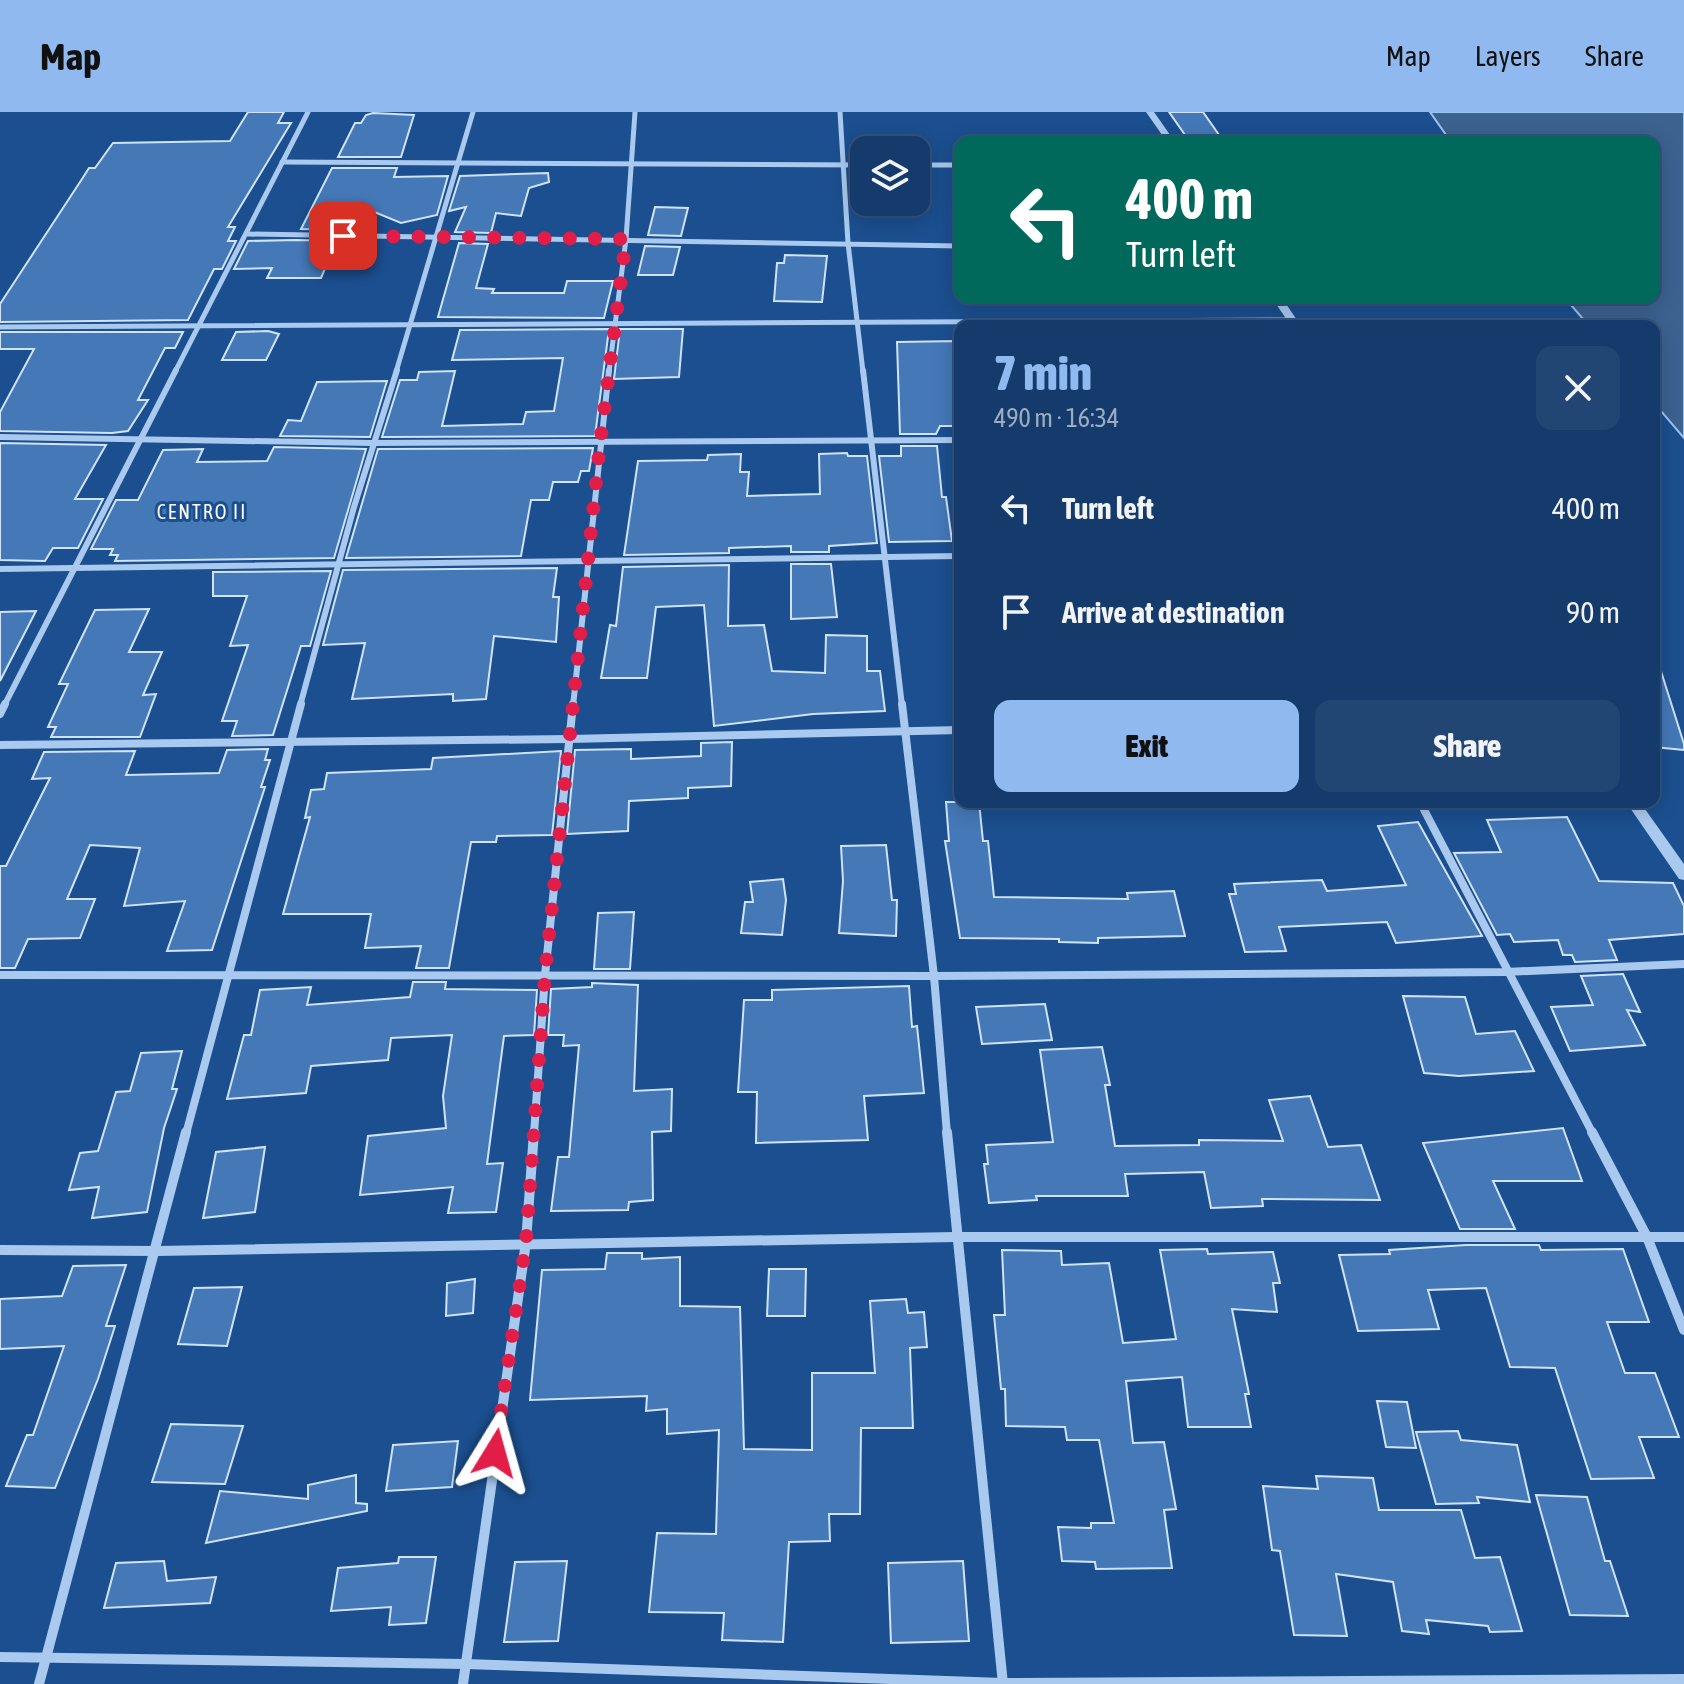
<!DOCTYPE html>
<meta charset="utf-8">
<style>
body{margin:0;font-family:"Asap Condensed",sans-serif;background:#214673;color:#f1f3f6;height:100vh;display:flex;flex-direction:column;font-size:30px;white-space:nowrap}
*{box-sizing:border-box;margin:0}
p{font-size:26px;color:#9dadc1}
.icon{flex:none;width:44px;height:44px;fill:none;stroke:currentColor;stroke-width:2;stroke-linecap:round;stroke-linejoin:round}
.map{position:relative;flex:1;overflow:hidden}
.side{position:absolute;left:954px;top:208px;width:706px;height:488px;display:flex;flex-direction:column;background:#143b6b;border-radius:16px;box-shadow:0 4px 20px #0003,0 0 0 2px #33557e}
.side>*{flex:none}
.top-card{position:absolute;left:954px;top:24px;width:706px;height:168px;border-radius:16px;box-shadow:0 4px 20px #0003,0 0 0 2px #33557e;background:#00695c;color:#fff;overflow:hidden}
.tools{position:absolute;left:850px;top:24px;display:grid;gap:16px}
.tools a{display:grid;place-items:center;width:80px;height:80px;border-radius:16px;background:#143b6b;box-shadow:0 4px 20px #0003,0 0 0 2px #33557e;font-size:40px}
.pin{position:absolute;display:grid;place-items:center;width:68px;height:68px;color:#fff;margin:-34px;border-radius:16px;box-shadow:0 4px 12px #0006}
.me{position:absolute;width:88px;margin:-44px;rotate:8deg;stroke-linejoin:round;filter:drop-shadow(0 0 6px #0008)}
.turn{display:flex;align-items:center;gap:28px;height:168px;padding:0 40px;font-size:36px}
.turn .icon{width:104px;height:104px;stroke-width:2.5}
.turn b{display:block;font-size:56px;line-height:68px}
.round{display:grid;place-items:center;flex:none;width:84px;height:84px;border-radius:16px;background:#214673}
.summary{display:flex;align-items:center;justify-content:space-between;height:136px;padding:0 40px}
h1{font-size:48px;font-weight:800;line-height:60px;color:#90b9f0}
.primary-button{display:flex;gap:16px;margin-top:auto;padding:16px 40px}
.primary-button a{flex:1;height:92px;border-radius:16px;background:#90b9f0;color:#111;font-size:32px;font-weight:800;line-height:92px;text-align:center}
.primary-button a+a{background:#214673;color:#f1f3f6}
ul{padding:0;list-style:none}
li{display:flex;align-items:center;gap:24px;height:104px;padding:0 40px}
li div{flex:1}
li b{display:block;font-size:30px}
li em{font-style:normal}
header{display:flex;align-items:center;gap:48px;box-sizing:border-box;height:112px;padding:0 40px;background:#90b9f0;color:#111}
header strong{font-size:38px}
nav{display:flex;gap:44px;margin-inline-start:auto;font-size:28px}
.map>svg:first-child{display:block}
.water{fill:#3c6290;stroke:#9cc4f0;stroke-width:2}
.building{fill:#4478b7;stroke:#cfe3fa;stroke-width:2}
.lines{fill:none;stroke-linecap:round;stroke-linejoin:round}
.minor-far3{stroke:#a9c9ee;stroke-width:5}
.minor-far2{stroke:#a9c9ee;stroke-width:6}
.minor-far1{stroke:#a9c9ee;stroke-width:8}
.minor{stroke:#a9c9ee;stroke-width:10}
.tertiary{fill:#a9c9ee;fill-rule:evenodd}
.route{stroke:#e11d48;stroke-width:14;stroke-dasharray:0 25.2}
.labels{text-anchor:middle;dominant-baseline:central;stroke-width:6;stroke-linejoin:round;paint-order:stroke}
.far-quarter-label{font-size:20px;letter-spacing:2px;fill:#fff;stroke:#1b4f8f}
</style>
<header>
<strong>Map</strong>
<nav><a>Map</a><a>Layers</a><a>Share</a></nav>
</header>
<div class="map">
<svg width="1684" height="1572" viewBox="0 0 1684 1572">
<rect width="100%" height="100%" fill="#1b4f8f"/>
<path class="water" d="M1430,0h254v326l-30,-35v-77h-65l-24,-28h89v-156h-203z"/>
<g class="building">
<path d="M248,0h36l-6,11h13l-63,104h7l-7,14h8l-14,28h-8l-26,51 -188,2v-18l82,-125 7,-11h6l18,-25 117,-2z"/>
<path d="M1169,0h34l21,30h-34z"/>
<path d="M373,1l41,2 -13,42h-63l17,-34h6l5,-8z"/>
<path d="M332,56h65l-3,9 54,-1 -11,39 -36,8 -29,-12 -9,19 -62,-1z"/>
<path d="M548,61l1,9 -20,6 -8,28 -25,-3 -5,20 -36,-1 11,-25 -17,4 11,-35z"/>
<path d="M655,95l33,1 -7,28 -33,-1z"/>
<path d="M296,128l41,1 -16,37h-54l5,-10 -38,1 14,-28z"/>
<path d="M459,131l29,1 -12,44 18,1 -2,4h72l3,-12h46l-9,37 -166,-1z"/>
<path d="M645,134l35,1 -7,28h-35z"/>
<path d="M785,143l42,1 -5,46 -48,-1 3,-38h7z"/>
<path d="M609,217l-14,107 -213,1 18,-57h17l2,-8 36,-1 -13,55 81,-2 3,-12 28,-1 9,-53 -111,2 8,-30z"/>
<path d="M620,217h63l-4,48 -65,2z"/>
<path d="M268,219l11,3 -13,26h-44l14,-28z"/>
<path d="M0,220h183l-8,16h-10l-27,52h10l-20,31 -16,2 -112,-2v-19l34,-63h-34z"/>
<path d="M960,229v85h-20l-4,8h-36l-3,-92z"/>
<path d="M387,269l-17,56 -90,-1 8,-16 13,1 16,-39z"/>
<path d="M0,331l106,2 -31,54h28l-25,49h-25l-8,13 -45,-1z"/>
<path d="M901,334h36l5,51h4l6,44 -63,1 -10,-86h22z"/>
<path d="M274,335l92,2 -32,109 -219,3 3,-6h-8l3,-6h-22l25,-49h22l25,-50 40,-1 -6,13 70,-1z"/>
<path d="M593,336l-4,23h-8l-3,11h-25l-4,18h-18l-10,56 -175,2 32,-109z"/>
<path d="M847,341l1,3h19l10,87 -48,3v6h-38v-6l-62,2v5l-105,2 14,-94 69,-1 1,-5 33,-1 -1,18h9l-2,24 73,-2 -1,-40z"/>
<path d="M791,452h40l6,53 -46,2z"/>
<path d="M729,453l-1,61 36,-1 8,46 53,2 1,-38 41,1v35h13l5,40 -72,3 -99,12 -10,-121 -48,2 -9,71h-46l9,-53 6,1 7,-59z"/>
<path d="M557,456l-4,29h6l-3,45 -62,-6 -8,63 -33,2v-7l-101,5 13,-56 -42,2 20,-75z"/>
<path d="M331,459l-21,75h-9l-28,89 -41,1 5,-15h-15l26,-76 -18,1 17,-50h-34v-24z"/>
<path d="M149,497l-20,43h33l-19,43 13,-1 -16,43h-89l5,-10h-8l20,-43h-9l36,-74z"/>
<path d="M36,499l-36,70v-69z"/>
<path d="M1660,556l24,76v6l-30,-3v-78z"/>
<path d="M732,630l-1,44 -43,2v10l-59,3 -1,30 -61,3 8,-84 56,-1v10l70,-3v-13z"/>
<path d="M268,637l-3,11h5l-9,27h4l-53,163 -45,1 18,-50 -61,5 16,-58 -50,-3 -23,54h28l-15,39 -52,1 -13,29h-15v-102h6l44,-88 -18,1 12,-27 91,-1 -9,24 93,-2 8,-23z"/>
<path d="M561,639l-9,84 -55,1 -1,6h-25l-22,126h-33l5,-22 -56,2 6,-34h-88l27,-97 -5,1 6,-28 13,-1 3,-16 104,-4 2,-11z"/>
<path d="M946,690h33l4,39h5l6,56 134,2 -1,-6 47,-2 11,45 -87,2v5l-39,-1v-3l-99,-1 -15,-97h4z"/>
<path d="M1567,705l32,64 74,2 11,23v28l-75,6 8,20 -42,2 -3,-7h-9l-5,-15 -44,2 -4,-8 -13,1 -43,-82 47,-1 -14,-32z"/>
<path d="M1418,710l64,114 -86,7 -9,-21 -108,5 7,24 -41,1 -16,-58h7l-2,-10 88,-4 5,11 79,-6 -28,-59z"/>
<path d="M886,733l6,55h5l-1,36 -57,-3 4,-52 -2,-35z"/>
<path d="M783,767l3,21 -4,35 -41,-2 4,-31h8l-3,-20z"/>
<path d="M634,800l-4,57h-36l4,-56z"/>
<path d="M1623,862l17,38 -13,-2 18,35 -75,6 -19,-44 42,-2 -12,-29z"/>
<path d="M413,870h33l-1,7 92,1 -3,45 -30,1 -17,128 16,-1 -7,49 -48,1 5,-26 -93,8 8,-59 78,-8 -3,-32 9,-61 -61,3 -3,22 -77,6 -5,27 -79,6 17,-64h7l9,-45 51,-3 -4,18 103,-8z"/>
<path d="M592,871l46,2 -4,106 38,-2 -1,42 -19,1 1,68 -24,2 -1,8 -77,1 7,-54h11l10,-112 -16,1 1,-11h-16l3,-46 41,-2z"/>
<path d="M909,874l3,41 5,-1 7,67 -60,3 4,44 -112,3 1,-51h-19l6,-92h28v-10z"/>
<path d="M1403,884l62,1 11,37 39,-3 19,40 -75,5 -35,-3z"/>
<path d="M1045,892l7,36 -70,4 -6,-37z"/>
<path d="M1102,935l8,38h-5l10,61 84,-1v-5l84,1 -14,-41 41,-4 18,51 33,-2 19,55 -118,-1 1,7 -52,2 -7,-36 -79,2 3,22h-92l1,4 -48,3 -5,-39h4l-2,-19 67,-3 -13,-92z"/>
<path d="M182,939l-10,38h5l-13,39 -17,84 -55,6 7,-31 -30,3 11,-37 18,-2 18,-59 14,-1 11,-38z"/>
<path d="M1563,1016l19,53h-89l22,48h-55l-37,-86z"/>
<path d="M265,1035l-10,65 -52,6 13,-66z"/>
<path d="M1466,1133h73l2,5 82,-1 26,73h-42l18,51h30l24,64h-40l15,41 -63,1 -36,-111 -45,-1 -24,-79 -58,2 11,39 -81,2 -19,-76 51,-1 -1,-4z"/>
<path d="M1207,1137l1,5 65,-2 7,31h-7l4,29 -45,-3 17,85h-4l6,33h-63l-6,-50 -56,4 7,62 31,-1 12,67 -12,1 8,58 -76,1 -1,-7 -33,-1 -4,-34 33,1v-5h23l-15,-83h-32l-2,-13 -59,-1 -1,-37h-4l-7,-74h11l-3,-65 59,1 1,14 47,-2 14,80 53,-4 -16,-89z"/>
<path d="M607,1141h35v6l38,-2v49l60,1 4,142 68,1v-77h63l-5,-72 36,-2 2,14 16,-1 3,35 -17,1 3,80h-52l-1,86h-31l1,27 -41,1 -6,100 -61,-2 2,-27 -75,-1 8,-79 59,1 3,-104 -52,4v-25l-21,2 1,-15 -117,4 12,-130 63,-1z"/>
<path d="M126,1153l-20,61h9l-17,53 -43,109 -49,-2 21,-51h6l31,-89 -64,3v-50l62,-3 11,-30z"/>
<path d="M769,1157h37l-1,47h-38z"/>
<path d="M475,1167l-2,34 -27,3 1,-33z"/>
<path d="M242,1175l-15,59 -49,-2 16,-56z"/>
<path d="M1377,1289l30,1 9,46 -30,-1z"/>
<path d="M171,1312l72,2 -18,58 -73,-2z"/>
<path d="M1458,1319l3,9 56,5 13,57 -53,-5 2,6 -43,1 -20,-72z"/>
<path d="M458,1329l-6,46 -66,4 7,-46z"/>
<path d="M356,1363v28l11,1v7l-161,32 14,-52 88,8v-14z"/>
<path d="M1316,1364l57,2 6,32h82l14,48 25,-1 22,74 -32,1 -2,-6 -62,-6 3,14 -27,-3 -9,-49 -57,-8 11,62 -53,-1 -14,-84 -8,-1 -9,-64 55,3z"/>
<path d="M1536,1383l51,2 18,64h5l18,55 -58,-1z"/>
<path d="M399,1445h37l-10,66 -37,2 2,-18 -60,4 7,-43 60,-5z"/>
<path d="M164,1449l3,20 49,-4 -6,26 -106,5 12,-45z"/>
<path d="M567,1449l-9,80 -54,1 11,-80z"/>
<path d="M963,1449l6,80 -78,2 -3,-80z"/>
</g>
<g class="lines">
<g class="minor-far3">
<path d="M840,0l8,131 15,129"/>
<path d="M282,50l582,3"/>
<path d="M916,53h44"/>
<path d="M248,122l712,12"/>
<path d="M0,215l1291,-7"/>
<path d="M175,260l133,-260"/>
<path d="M396,260l77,-260"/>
<path d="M609,260l17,-133 9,-127"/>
</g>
<g class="minor-far2">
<path d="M863,258l39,336"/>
<path d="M0,325l372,6 588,-3"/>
<path d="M0,457l960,-13"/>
<path d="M4,594l172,-336"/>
<path d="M300,594l54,-199 43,-137"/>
<path d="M573,594l36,-336"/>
</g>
<g class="minor-far1">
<path d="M902,592l32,272 13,158"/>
<path d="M0,602l5,-10"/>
<path d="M0,633l569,-6 391,-9"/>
<path d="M1420,690l173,332"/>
<path d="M0,863l934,1 572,-4 178,-8"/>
<path d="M186,1022l115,-430"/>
<path d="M534,1022l11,-159 28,-271"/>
</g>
<g class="minor">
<path d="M947,1020l56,552"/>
<path d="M1592,1020l55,105 37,93"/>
<path d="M0,1138l157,1 799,-14h728"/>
<path d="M0,1545l465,7 538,19 681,-4"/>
<path d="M39,1572l147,-552"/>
<path d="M463,1572l63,-442 8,-110"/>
</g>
<g class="tertiary">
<path d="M1146,0h8l21,30h-8z"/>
<path d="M1272,186h10l19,28h-10z"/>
<path d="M1626,690h14l44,62v16l-5,-1z"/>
</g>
</g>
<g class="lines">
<path class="route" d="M343,124l283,3 -26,205 -55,531 -19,267 -31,211"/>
</g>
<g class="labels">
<g class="far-quarter-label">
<text x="202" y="399">CENTRO II</text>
</g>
</g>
</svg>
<div class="tools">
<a><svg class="icon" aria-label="layers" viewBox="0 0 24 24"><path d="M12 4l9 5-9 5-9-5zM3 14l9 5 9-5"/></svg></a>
</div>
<div class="pin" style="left:343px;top:124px;background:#d93025"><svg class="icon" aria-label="arrive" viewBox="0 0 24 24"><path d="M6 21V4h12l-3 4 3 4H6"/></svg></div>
<svg class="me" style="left:495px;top:1341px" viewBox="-20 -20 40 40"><path d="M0-17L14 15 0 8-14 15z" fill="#e11d48" stroke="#fff" stroke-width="4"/></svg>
<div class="top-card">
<div class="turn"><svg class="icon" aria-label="left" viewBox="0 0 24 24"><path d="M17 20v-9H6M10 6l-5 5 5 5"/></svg><div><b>400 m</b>Turn left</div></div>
</div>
<section class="side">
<div class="summary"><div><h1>7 min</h1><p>490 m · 16:34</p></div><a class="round"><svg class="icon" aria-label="close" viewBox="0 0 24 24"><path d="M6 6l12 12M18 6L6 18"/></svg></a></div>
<ul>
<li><svg class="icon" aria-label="left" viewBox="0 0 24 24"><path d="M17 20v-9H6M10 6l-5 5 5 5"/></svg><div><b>Turn left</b></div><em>400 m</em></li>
<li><svg class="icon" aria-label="arrive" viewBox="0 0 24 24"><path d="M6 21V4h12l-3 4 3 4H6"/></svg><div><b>Arrive at destination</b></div><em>90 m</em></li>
</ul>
<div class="primary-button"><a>Exit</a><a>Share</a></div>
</section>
</div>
